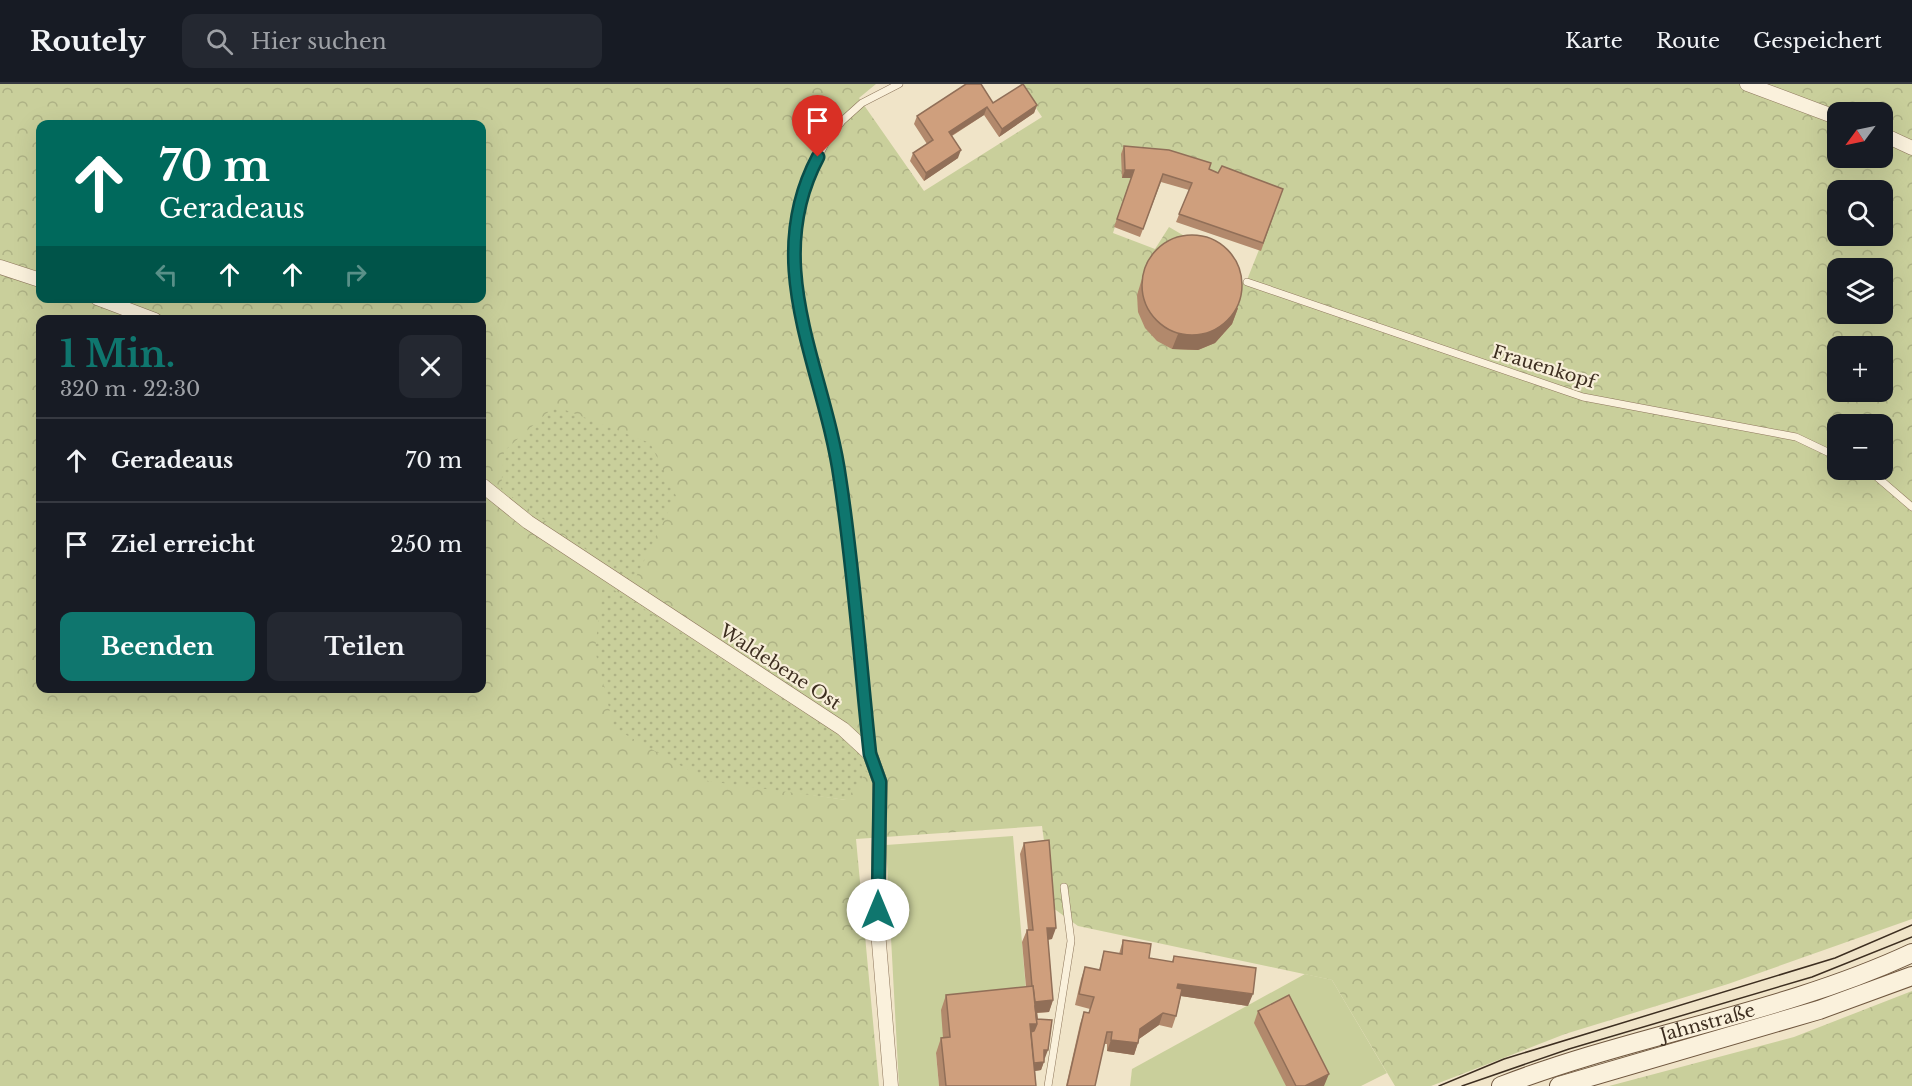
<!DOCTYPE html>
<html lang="de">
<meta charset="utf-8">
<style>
body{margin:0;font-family:"Libre Baskerville",serif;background:#242831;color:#f1f3f6;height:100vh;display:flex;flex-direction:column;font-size:22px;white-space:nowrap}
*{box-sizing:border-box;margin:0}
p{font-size:20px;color:#9ea1a6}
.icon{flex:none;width:33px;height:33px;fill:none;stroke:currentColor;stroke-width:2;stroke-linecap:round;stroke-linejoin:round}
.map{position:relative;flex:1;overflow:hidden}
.sheet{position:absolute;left:36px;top:231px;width:450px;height:378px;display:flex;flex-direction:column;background:#171b24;border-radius:12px;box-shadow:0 6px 24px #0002}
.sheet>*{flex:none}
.hud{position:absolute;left:36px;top:36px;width:450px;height:183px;border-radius:12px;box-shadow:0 6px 24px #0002;background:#00695c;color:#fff;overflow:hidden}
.needle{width:39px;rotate:237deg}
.fabs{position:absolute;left:1827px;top:18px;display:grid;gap:12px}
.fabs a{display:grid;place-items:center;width:66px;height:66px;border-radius:12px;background:#171b24;box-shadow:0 6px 24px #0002;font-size:30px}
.pin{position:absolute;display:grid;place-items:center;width:51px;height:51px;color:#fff;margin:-62px -26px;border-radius:50% 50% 50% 0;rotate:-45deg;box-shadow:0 0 6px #0007}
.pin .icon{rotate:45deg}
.me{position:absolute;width:66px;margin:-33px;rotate:0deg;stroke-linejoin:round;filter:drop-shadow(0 0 4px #0008)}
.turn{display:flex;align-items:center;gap:21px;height:126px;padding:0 24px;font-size:27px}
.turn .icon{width:78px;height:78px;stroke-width:2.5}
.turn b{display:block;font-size:42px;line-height:51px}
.lanes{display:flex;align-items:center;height:57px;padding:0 24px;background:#0003;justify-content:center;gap:30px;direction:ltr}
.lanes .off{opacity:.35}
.round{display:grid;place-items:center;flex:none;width:63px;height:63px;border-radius:12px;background:#242831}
.head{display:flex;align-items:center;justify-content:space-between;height:102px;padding:0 24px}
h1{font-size:36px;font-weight:700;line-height:45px;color:#0f766e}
.button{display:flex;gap:12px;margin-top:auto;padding:12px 24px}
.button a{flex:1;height:69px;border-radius:12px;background:#0f766e;color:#fff;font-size:24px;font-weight:700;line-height:69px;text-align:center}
.button a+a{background:#242831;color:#f1f3f6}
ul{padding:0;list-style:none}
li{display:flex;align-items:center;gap:18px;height:84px;padding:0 24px;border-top:2px solid #363941}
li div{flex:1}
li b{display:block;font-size:22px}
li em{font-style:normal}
header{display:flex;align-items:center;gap:36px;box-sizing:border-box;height:84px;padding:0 30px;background:#171b24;border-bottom:2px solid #363941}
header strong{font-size:28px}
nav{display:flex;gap:33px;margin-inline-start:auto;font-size:21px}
.search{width:420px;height:54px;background:#242831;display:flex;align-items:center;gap:15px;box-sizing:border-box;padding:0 21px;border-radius:12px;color:#9ea1a6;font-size:22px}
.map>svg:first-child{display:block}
.forest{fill:url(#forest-crowns);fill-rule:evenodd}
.park{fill:#c9cf9b}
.garden{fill:url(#garden-dots)}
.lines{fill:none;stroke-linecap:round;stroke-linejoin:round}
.service-casing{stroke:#8d765c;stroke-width:8}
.minor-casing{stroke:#8d765c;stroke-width:15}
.secondary-casing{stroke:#6f573f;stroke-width:20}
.service{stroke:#faf1dc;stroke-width:7}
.minor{stroke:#faf1dc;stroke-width:14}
.secondary{stroke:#faf1dc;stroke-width:18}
.tram{stroke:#3d2e20;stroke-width:1.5}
.wall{fill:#b2896c}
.shaded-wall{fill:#916f58}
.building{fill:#cf9f7d;stroke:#916f58;stroke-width:1.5}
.route-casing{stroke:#0a4d48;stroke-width:15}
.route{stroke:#0f766e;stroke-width:10}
.labels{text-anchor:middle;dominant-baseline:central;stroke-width:4.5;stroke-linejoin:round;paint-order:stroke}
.street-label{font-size:18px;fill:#3d2e20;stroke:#f7eed8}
</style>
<header>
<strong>Routely</strong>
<div class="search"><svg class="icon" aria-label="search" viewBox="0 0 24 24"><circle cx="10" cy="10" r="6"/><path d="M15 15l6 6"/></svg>Hier suchen</div>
<nav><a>Karte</a><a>Route</a><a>Gespeichert</a></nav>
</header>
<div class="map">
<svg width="1912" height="1002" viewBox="0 0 1912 1002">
<defs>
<pattern id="forest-crowns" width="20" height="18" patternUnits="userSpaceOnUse" patternTransform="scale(1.5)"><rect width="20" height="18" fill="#c9cf9b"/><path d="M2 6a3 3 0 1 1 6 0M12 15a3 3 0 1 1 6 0" fill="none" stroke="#aeb285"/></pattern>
<pattern id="garden-dots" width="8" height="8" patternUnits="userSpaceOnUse" patternTransform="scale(1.5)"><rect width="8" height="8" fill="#c9cf9b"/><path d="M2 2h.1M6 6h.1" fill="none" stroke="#aeb285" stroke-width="1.8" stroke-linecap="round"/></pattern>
</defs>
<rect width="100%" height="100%" fill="#f0e4c8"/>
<g class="forest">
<path d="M0,0h876l-17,14 65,93 118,-74 -22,-33h892v835l-184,65 -163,50 -134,52h-36l-63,-106 -254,-54 -25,-18 -11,-82 -186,13 23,247h-879zM1838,28h44v46h-44zM40,40h442v174h-442zM1131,94l149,19 -35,88 -19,-25 -57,-33 -14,22 -42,-16zM1838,106h44v46h-44zM1838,184h44v46h-44zM40,236h442v368h-442zM1838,262h44v46h-44zM1838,340h44v46h-44zM603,500l215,136 28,80 -60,-9z"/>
<path d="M1912,907v95h-303l185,-49z"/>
</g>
<g class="park">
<path d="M1013,752l14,166 -82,51 -9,1 3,32h-40l-13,-241z"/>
<path d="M1305,890l27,6 55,93 -26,13h-231l2,-17z"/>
</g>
<g class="garden">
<path d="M555,322l95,37 26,53 -43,87 -132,-94 3,-38z"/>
<path d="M603,499l215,137 30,27 19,25 -21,28 -138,-19 -94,-53 -19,-78z"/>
</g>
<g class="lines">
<g class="service-casing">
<g id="service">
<path d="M1247,198l336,115 213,40 42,20"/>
<path d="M1862,386l15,7 35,30"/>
<path d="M869,668l-29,-275 -22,-99 -21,-72 -4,-62 17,-72 16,-30 16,-21 20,-18 37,-19"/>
<path d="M1048,1002l23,-145 -7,-54"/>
</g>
</g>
<g class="minor-casing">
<g id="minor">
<path d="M1747,0l91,34"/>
<path d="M1882,50l30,14"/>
<path d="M0,183l40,13"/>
<path d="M97,214l58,22"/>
<path d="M482,401l46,37 315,207 27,25 10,28 -2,149 13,155"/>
</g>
</g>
<g class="secondary-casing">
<g id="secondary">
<path id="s1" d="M1501,1002c134,-52 280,-72 411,-133"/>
<path d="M1559,1002l260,-76 93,-34"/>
</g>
</g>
<use href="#service" class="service"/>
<use href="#minor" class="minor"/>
<use href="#secondary" class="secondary"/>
<g class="tram">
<path d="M1439,1002l65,-27 331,-101 77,-33"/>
<path d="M1462,1002l107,-37 243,-72 100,-40"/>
</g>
</g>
<g class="wall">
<path d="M993,19l44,2 -3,8 -35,24 -15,-22 -32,21 6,22 -34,23 -14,-20 3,-8 14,-9 -13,-20 3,-8z"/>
<path d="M1124,62l85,23 9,4 65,16 -22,62 -85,-29 13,-32 -28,-8 -21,55 -26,-10 17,-49h-9l-1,-24z"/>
<path d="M1147,178l91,46 -6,16 -17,19 -17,7 -26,-1 -15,-8 -12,-13 -7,-16 -1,-17z"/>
<path d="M1024,759l28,96 -4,1 5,60 -4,12 -12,1 8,45 -4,12 -6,1 1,15h-97l-3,-33 5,-15h2l-2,-28 5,-15 80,-8 -4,-45 5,-12h1l-8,-76z"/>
<path d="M1123,856l26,18 23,4 2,-6 74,50 -67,-10 -5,20 -4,12 -13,-3 -20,14 -5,16 -27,-4v-7h-3l-9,42h-29l14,-62 4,-12 5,1 1,-4 -15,-4 6,-26 4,-12 14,3 5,-19 15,3z"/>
<path d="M1258,927l66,75h-38l-32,-63z"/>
</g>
<g class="shaded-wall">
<path d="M1037,21l-3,8 -35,24 3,-8z"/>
<path d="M987,23l-3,8 -38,24 3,-7z"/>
<path d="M961,66l-3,8 -34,23 2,-8z"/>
<path d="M1125,86h9l-3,8h-9z"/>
<path d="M1238,224l-6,16 -17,19 -17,7 -26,-1 6,-15z"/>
<path d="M1047,844h9l-4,11 -9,1z"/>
<path d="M1178,900l75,10 -5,12 -74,-11z"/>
<path d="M1053,916l-4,12 -17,1 1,-11z"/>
<path d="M1163,929l-4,12 -23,16 4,-12z"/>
<path d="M1030,940h7l-6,15z"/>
<path d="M1111,956l27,3 -4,12 -27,-4z"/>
<path d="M1044,966h4l-3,8h-4z"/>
<path d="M1044,978l-3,8 -13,2 3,-8z"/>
<path d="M1329,990l-5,12h-19z"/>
</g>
<g class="building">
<path d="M966,0h15l12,19 30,-19 14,21 -35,24 -15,-22 -38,25 12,18 -35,23 -13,-20 20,-13 -16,-24z"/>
<path d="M1124,62l45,4 42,13 -2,6 9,4 4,-7 61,23 -20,54 -84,-29 13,-31 -29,-9 -20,55 -26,-10 17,-49h-9z"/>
<circle cx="1192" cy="201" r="50"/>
<path d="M1049,756l7,88h-9l6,72 -18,2 -2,-16h-1l-5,-56h6l-9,-87z"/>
<path d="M1123,856l28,4 -2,14 24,4 1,-6 82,12 -3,26 -75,-10 -1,4 5,1 -6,27 -13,-3 -23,16 -2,14 -27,-3 1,-8h-5l-12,54h-28l17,-74 5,1 5,-16 -15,-3 6,-27 15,3 4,-19 18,3z"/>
<path d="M1033,902l4,38h-7l6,62h-90l-5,-48 9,-1 -4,-42z"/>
<path d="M1289,911l40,79 -24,12h-9l-38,-75z"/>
<path d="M1035,922h1l1,13 15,1 -4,30h-4v12l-10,1 -3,-31 3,-1 3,-7z"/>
</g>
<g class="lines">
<g class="route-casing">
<path id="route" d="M818,73c-58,109 7,212 22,322 14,91 20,183 30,275l10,28 -2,128"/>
</g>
<use href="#route" class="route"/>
</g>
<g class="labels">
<g class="street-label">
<text transform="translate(1544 283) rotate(17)">Frauenkopf</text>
<text transform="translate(780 583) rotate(33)">Waldebene Ost</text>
<text stroke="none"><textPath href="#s1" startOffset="216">Jahnstraße</textPath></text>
</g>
</g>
</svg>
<div class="fabs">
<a><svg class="needle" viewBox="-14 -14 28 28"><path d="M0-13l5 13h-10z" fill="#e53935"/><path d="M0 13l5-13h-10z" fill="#9ea1a6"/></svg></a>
<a><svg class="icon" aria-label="search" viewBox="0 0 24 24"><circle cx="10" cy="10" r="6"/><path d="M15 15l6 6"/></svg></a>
<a><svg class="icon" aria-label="layers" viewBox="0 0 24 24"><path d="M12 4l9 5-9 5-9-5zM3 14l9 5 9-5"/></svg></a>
<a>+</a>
<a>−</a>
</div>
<div class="pin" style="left:818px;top:73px;background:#d93025"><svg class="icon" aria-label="arrive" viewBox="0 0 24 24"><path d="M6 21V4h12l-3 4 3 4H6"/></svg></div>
<svg class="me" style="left:878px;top:826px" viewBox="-20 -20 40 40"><circle r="19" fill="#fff"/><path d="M0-13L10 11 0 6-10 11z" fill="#0f766e"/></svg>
<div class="hud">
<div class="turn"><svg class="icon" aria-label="ahead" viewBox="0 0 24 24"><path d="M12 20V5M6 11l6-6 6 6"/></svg><div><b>70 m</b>Geradeaus</div></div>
<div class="lanes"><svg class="icon off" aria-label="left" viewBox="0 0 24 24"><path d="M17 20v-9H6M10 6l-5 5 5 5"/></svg><svg class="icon" aria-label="ahead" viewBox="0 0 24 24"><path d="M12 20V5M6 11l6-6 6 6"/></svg><svg class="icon" aria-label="ahead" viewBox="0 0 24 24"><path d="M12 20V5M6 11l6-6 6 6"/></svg><svg class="icon off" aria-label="right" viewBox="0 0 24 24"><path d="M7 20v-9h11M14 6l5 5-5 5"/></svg></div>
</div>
<section class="sheet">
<div class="head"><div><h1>1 Min.</h1><p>320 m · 22:30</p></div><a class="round"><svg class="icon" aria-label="close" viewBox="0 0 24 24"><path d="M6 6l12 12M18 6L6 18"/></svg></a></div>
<ul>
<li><svg class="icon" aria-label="ahead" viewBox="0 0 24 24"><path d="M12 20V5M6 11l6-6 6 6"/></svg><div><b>Geradeaus</b></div><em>70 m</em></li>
<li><svg class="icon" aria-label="arrive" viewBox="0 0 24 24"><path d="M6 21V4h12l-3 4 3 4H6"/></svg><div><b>Ziel erreicht</b></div><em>250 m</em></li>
</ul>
<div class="button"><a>Beenden</a><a>Teilen</a></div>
</section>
</div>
